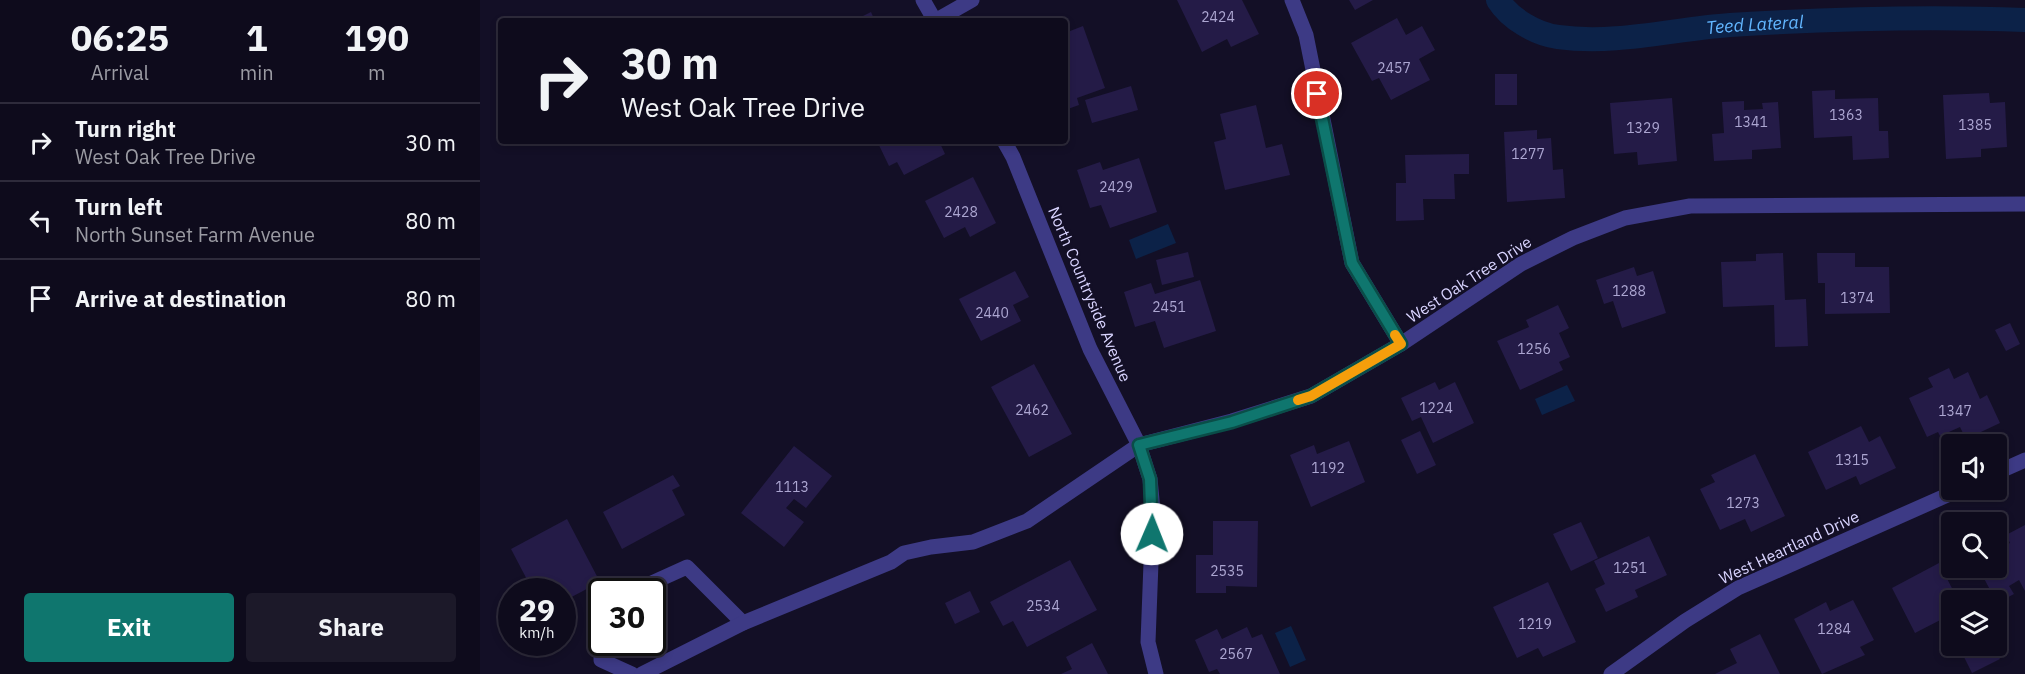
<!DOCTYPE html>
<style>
body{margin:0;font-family:"IBM Plex Sans",sans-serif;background:#1c1929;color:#f1f3f6;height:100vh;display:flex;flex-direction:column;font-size:22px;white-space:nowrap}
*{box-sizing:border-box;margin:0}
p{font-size:20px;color:#9b9ba3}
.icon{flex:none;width:33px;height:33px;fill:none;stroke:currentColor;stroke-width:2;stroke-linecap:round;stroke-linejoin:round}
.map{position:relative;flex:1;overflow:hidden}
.details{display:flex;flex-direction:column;background:#0e0b1c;width:480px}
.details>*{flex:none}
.guide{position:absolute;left:18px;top:18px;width:570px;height:126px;border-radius:6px;box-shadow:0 3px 9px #0003,0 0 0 2px #2e2b3b;background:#0e0b1c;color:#f1f3f6;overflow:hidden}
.buttons{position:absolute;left:1461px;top:434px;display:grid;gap:12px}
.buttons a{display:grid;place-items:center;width:66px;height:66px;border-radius:6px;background:#0e0b1c;box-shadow:0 3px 9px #0003,0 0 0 2px #2e2b3b;font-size:30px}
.speed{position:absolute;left:18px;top:578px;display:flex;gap:12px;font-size:30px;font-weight:700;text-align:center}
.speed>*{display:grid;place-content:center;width:78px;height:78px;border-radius:50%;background:#0e0b1c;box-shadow:0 3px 9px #0003,0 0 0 2px #2e2b3b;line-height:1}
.speed small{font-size:15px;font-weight:400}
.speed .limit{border:3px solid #111;border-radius:9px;background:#fff;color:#111}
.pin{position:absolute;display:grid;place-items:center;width:51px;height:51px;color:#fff;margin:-26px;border:3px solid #fff;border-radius:50%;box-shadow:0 2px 6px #0007}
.me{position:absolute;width:66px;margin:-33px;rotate:1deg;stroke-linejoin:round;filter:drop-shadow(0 0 4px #0008)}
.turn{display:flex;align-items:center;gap:21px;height:126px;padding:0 24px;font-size:27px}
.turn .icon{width:78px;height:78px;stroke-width:2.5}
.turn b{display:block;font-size:42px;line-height:51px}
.eta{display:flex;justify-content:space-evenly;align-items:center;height:102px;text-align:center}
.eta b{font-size:36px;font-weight:700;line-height:42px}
.cta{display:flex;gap:12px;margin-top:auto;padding:12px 24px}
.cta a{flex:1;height:69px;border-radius:6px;background:#0f766e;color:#fff;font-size:24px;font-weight:700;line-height:69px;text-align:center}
.cta a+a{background:#1c1929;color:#f1f3f6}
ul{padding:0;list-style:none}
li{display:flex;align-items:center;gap:18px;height:78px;padding:0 24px;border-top:2px solid #2e2b3b}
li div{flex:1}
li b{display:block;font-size:22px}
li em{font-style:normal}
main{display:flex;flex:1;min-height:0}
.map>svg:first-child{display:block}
.water{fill:#0c2248}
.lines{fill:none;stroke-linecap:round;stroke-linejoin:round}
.canal{stroke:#0c2248;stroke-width:24}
.building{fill:#241b47}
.minor{stroke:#3d3a85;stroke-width:15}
.route-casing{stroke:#0a4d48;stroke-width:15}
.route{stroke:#0f766e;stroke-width:10}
.slow{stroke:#f59e0b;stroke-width:10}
.labels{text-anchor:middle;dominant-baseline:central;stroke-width:4.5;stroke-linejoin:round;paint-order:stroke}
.number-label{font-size:14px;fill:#aca6d1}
.street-label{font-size:16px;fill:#d9d4ff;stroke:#130f26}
.water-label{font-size:18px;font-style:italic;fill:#62b6ff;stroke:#130f26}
</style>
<main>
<section class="details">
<div class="eta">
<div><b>06:25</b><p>Arrival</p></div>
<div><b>1</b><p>min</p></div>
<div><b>190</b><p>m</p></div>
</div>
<ul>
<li><svg class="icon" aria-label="right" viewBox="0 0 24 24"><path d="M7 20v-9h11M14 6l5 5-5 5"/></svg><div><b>Turn right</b><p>West Oak Tree Drive</p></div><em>30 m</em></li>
<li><svg class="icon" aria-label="left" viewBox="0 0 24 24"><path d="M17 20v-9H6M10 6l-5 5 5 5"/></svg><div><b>Turn left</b><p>North Sunset Farm Avenue</p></div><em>80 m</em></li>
<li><svg class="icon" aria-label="arrive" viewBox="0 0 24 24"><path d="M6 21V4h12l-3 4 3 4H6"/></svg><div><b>Arrive at destination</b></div><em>80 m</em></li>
</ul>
<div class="cta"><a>Exit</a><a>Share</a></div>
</section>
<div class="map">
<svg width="1545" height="674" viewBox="0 0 1545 674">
<rect width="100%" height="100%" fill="#130f26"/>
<g class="water">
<path d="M688,224l8,19 -40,16 -7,-19z"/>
<path d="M1087,385l8,16 -33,14 -7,-16z"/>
<path d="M811,626l15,34 -16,7 -15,-34z"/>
</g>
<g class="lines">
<path class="canal" id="s1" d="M1018,0c12,19 38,34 60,37 58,8 115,-8 172,-12 98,-6 197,-9 295,-5"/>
</g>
<g class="building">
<path d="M697,0h65l17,34 -28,13 -4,-8 -25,13z"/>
<path d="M869,0h24l-18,10z"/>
<path d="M391,12l4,9h-22z"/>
<path d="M917,18l9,17 16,-9 13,24 -16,9 11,21 -39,20 -12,-22 -7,3 -21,-38z"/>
<path d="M603,26l22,62 -28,10 2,7 -14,5v-77z"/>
<rect x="1015" y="74" width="22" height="31"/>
<path d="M651,86l7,24 -46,13 -7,-23z"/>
<path d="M1355,90v9l43,-1 1,33h9l1,27 -36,2 -1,-24 -38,2 -2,-47z"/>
<path d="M1509,93l1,10 15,-1 2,45 -26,2v8l-35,2 -3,-64z"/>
<path d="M1192,98l5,63 -39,4 -1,-13 -23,2 -4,-51z"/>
<path d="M1264,101v9l19,-1 -1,-6 16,-1 3,46 -29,2v9l-38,2 -2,-27 12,-1 -2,-31z"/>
<path d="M776,105l10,43 16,-4 8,31 -65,15 -11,-48 12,-3 -6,-25z"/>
<path d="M1057,130v9l14,-1 2,32 10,-1 2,29 -58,4 -3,-70z"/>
<path d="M397,141h62l6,13 -41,21 -7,-13 -8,4z"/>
<path d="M989,154v20h-15l1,25h-32l1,21 -28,1v-38h10l-1,-28z"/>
<path d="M659,158l18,54 -47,16 -9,-23 -11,3 -13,-38 23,-8 3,8z"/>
<path d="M493,177l23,46 -26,14 -5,-10 -21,11 -19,-37z"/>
<path d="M708,252l6,25 -32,8 -6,-25z"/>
<path d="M1303,253l2,47 21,-1 2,47 -33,1 -1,-42 -51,2 -2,-45 35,-1v-7z"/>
<path d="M1337,253h38v14h34l1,46 -65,1v-31h-7z"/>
<path d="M1154,267l3,9 16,-5 13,42 -44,15 -9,-27 -9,3 -8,-24z"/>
<path d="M535,271l14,26 -16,8 8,16 -40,20 -22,-42z"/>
<path d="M720,280l16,51 -52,17 -9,-27 -20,6 -11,-35 27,-9 4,11z"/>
<path d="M1078,305l11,23 -10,5 11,24 -11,5 4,8 -43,20 -23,-49 32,-14 -3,-7z"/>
<path d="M1530,323l10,21 -14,7 -11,-21z"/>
<path d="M554,364l38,70 -43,23 -38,-70z"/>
<path d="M1469,368l5,11 14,-7 12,27 7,-4 13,28 -34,16 -6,-12 -20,9 -2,-4 -11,5 -18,-39 24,-11 -5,-9z"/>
<path d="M955,382l4,8 16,-8 19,41 -41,20 -12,-26 -9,4 -11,-23z"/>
<path d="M1381,426l8,16 11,-6 16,32 -36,17 -4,-9 -30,14 -18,-38z"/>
<path d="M940,431l16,34 -19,9 -16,-34z"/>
<path d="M869,441l16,41 -54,25 -21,-52 24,-10 3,9z"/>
<path d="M314,446l38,30 -26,32 -12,-9 -8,9 18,14 -20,25 -43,-34z"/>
<path d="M1275,454l30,62 -34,16 -6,-13 -25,11 -20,-41 15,-7 -4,-7z"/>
<path d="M193,475l7,11 -8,4 13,25 -63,34 -19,-37z"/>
<path d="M87,519l33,63 -38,20v-11h-29l-22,-42z"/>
<path d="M733,521h45l-1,66 -31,-1v7h-30v-38h17z"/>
<path d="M1101,522l17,36 -27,13 -18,-37z"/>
<path d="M1545,525v66l-6,-11 -10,6 5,8 -17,9 -19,-36h18v-17l14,-7 -4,-8z"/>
<path d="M1169,536l18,39 -32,15 3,7 -32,15 -11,-23 10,-5 -11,-23z"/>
<path d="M590,560l27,50 -70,37 -14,-26 -10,5 -13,-24z"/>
<path d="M1459,563l19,37h-6v14l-37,19 -23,-45z"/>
<path d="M1068,582l28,60 -33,15 -5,-9 -21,10 -24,-51z"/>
<path d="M490,591l10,21 -25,12 -10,-21z"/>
<path d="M1373,600l21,40 -14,7 5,8 -43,19 -28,-55 32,-17 4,9z"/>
<path d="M767,627l5,11 10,-4 18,40h-60l-3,-5 -8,3 -14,-32 22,-11 5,10z"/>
<path d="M1280,634l20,40h-65l22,-11 -7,-14z"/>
<path d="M612,643l16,31h-47l11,-5 -6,-12z"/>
<path d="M1478,645h35l7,14 -28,14z"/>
</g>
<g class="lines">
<g class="minor">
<path d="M443,0l12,21"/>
<path d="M812,0l14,35 46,228 49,81"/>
<path d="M455,21l37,-21"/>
<path d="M524,141l9,16 77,192 49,96 11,34 3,31 -5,132 8,32"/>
<path d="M1516,473l29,-13"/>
<path d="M154,591l53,-24 56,56"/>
<path d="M122,621l-1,39 31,14"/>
<path d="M162,674l101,-51 148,-61 13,-9 27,-6 42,-5 54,-21 112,-76 93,-24 79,-25 90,-52 120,-80 52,-26 52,-20 65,-12 335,-2"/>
<path d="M1131,674l74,-53 53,-33 223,-99"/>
</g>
</g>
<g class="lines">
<g class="route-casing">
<path id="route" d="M672,534l-2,-55 -11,-34 93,-23 79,-26 90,-52 -49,-81 -35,-169"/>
</g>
<use href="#route" class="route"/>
<path class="slow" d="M818,400l13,-4 90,-52 -6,-9"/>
</g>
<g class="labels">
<g class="number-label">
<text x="738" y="17">2424</text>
<text x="914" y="68">2457</text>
<text x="1366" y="115">1363</text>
<text x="1271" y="122">1341</text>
<text x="1495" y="125">1385</text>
<text x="1163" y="128">1329</text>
<text x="1048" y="154">1277</text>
<text x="636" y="187">2429</text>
<text x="481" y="212">2428</text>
<text x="1149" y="291">1288</text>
<text x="1377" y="298">1374</text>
<text x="689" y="307">2451</text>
<text x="512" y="313">2440</text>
<text x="1054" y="349">1256</text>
<text x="956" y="408">1224</text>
<text x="552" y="410">2462</text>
<text x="1475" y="411">1347</text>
<text x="1372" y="460">1315</text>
<text x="848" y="468">1192</text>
<text x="312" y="487">1113</text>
<text x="1263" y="503">1273</text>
<text x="1150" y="568">1251</text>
<text x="747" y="571">2535</text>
<text x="563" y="606">2534</text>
<text x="1055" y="624">1219</text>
<text x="1354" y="629">1284</text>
<text x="756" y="654">2567</text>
</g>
<g class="street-label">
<text transform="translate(989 279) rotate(-33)">West Oak Tree Drive</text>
<text transform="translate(610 294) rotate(67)">North Countryside Avenue</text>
<text transform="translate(1309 547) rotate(-25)">West Heartland Drive</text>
</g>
<g class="water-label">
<text stroke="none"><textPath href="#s1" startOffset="270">Teed Lateral</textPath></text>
</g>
</g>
</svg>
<div class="buttons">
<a><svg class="icon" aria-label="sound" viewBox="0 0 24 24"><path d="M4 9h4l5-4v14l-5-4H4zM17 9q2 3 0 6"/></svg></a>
<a><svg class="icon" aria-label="search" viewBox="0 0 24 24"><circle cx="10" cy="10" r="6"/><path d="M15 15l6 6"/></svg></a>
<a><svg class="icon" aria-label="layers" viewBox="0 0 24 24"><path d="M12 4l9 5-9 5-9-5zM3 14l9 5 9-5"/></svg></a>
</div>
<div class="speed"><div>29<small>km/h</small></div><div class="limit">30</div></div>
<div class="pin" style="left:837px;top:94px;background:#d93025"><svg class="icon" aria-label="arrive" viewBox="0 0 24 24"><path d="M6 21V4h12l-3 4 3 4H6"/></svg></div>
<svg class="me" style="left:672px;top:534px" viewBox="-20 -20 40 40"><circle r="19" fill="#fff"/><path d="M0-13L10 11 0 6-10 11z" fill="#0f766e"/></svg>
<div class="guide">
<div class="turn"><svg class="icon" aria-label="right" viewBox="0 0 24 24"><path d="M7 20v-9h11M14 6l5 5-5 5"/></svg><div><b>30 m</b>West Oak Tree Drive</div></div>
</div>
</div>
</main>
